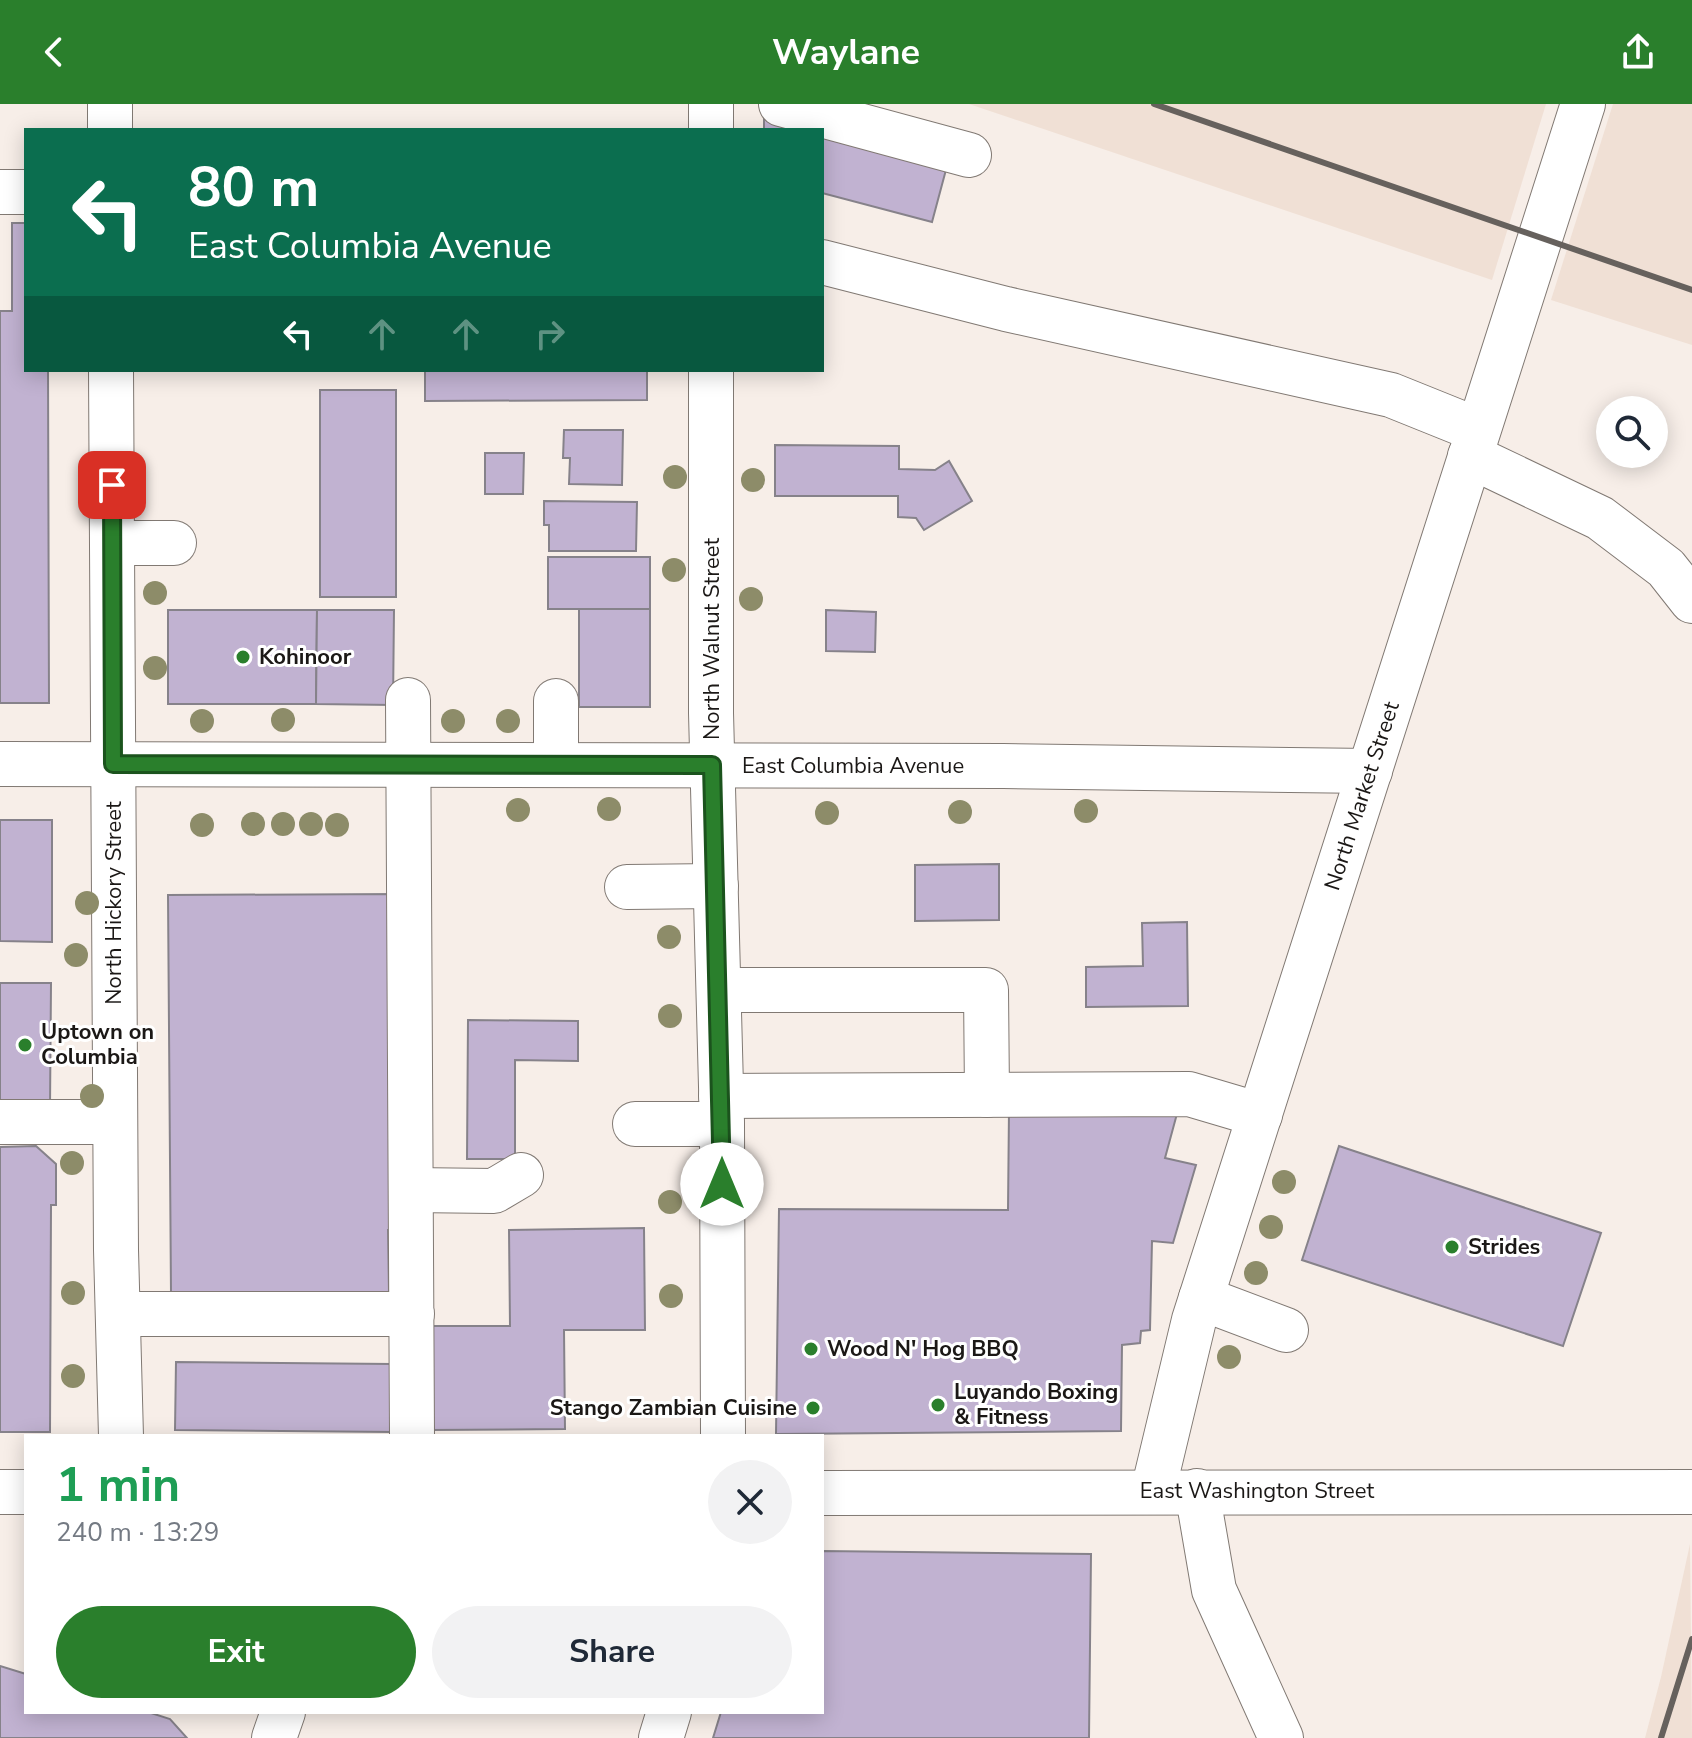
<!DOCTYPE html>
<meta charset="utf-8">
<style>
body{margin:0;font-family:"Nunito Sans",sans-serif;background:#f2f2f3;color:#1f2937;height:100vh;display:flex;flex-direction:column;font-size:30px;white-space:nowrap}
*{box-sizing:border-box;margin:0}
p{font-size:26px;color:#747a83}
.icon{flex:none;width:44px;height:44px;fill:none;stroke:currentColor;stroke-width:2;stroke-linecap:round;stroke-linejoin:round}
.map{position:relative;flex:1;overflow:hidden}
.sheet{position:absolute;left:24px;top:1330px;width:800px;height:280px;display:flex;flex-direction:column;background:#fff;border-radius:0px;box-shadow:0 4px 20px #0003}
.sheet>*{flex:none}
.banner{position:absolute;left:24px;top:24px;width:800px;height:244px;border-radius:0px;box-shadow:0 4px 20px #0003;background:#0b6e4f;color:#fff;overflow:hidden}
.tools{position:absolute;left:1596px;top:292px;display:grid;gap:16px}
.tools a{display:grid;place-items:center;width:72px;height:72px;border-radius:50%;background:#fff;box-shadow:0 4px 20px #0003;font-size:40px}
.pin{position:absolute;display:grid;place-items:center;width:68px;height:68px;color:#fff;margin:-34px;border-radius:16px;box-shadow:0 4px 12px #0006}
.me{position:absolute;width:88px;margin:-44px;rotate:0deg;stroke-linejoin:round;filter:drop-shadow(0 0 6px #0008)}
.turn{display:flex;align-items:center;gap:28px;height:168px;padding:0 32px;font-size:36px}
.turn .icon{width:104px;height:104px;stroke-width:2.5}
.turn b{display:block;font-size:56px;line-height:68px}
.lanes{display:flex;align-items:center;height:76px;padding:0 32px;background:#0003;justify-content:center;gap:40px;direction:ltr}
.lanes .off{opacity:.35}
.round{display:grid;place-items:center;flex:none;width:84px;height:84px;border-radius:42px;background:#f2f2f3}
.head{display:flex;align-items:center;justify-content:space-between;height:136px;padding:0 32px}
h1{font-size:48px;font-weight:700;line-height:60px;color:#1e9e55}
.primary-button{display:flex;gap:16px;margin-top:auto;padding:16px 32px}
.primary-button a{flex:1;height:92px;border-radius:48px;background:#2a7f2c;color:#fff;font-size:32px;font-weight:700;line-height:92px;text-align:center}
.primary-button a+a{background:#f2f2f3;color:#1f2937}
header{display:flex;justify-content:space-between;align-items:center;height:104px;padding:0 32px;background:#2a7f2c;color:#fff;font-size:36px;font-weight:700}
.map>svg:first-child{display:block}
.built{fill:#f0e0d5}
.building{fill:#c1b2d1;stroke:#86828a;stroke-width:2}
.lines{fill:none;stroke-linecap:round;stroke-linejoin:round}
.minor-casing{stroke:#817973;stroke-width:46}
.major-casing{stroke:#817973;stroke-width:46}
.minor{stroke:#fff;stroke-width:44}
.major{stroke:#fff;stroke-width:44}
.rail{stroke:#66615d;stroke-width:6}
.tree{fill:#8d8c69}
.route-casing{stroke:#1b531d;stroke-width:20}
.route{stroke:#2a7f2c;stroke-width:14}
.poi-dot{fill:#2a7f2c;stroke:#fff;stroke-width:3}
.labels{text-anchor:middle;dominant-baseline:central;stroke-width:6;stroke-linejoin:round;paint-order:stroke}
.street-label{font-size:22px;fill:#1b1816;stroke:#fff}
.poi-label{font-size:22px;font-weight:bold;fill:#1b1816;stroke:#fff;text-anchor:start}
</style>
<header><svg class="icon" aria-label="back" viewBox="0 0 24 24"><path d="M15 5l-7 7 7 7"/></svg>Waylane<svg class="icon" aria-label="share" viewBox="0 0 24 24"><path d="M12 15V3M7 8l5-5 5 5M5 13v7h14v-7"/></svg></header>
<div class="map">
<svg width="1692" height="1634" viewBox="0 0 1692 1634">
<rect width="100%" height="100%" fill="#f7eee8"/>
<g class="built">
<path d="M969,0h577l-54,176z"/>
<path d="M1613,0h79v241l-141,-45z"/>
<path d="M1690,1440l2,194h-47l16,-61z"/>
</g>
<g class="building">
<path d="M764,14l48,12h-48z"/>
<path d="M822,29l125,33 -15,56 -110,-29z"/>
<path d="M12,119h14v147h22l1,333h-49v-392h12z"/>
<path d="M425,266h222v30l-222,1z"/>
<rect x="320" y="286" width="76" height="207"/>
<path d="M564,326h59l-1,55 -53,-1 1,-26h-7z"/>
<path d="M775,341l124,1v23l36,1 14,-9 23,40 -48,29 -8,-12 -18,-1v-21h-123z"/>
<path d="M485,349h39l-1,41h-38z"/>
<path d="M544,397l93,1 -1,49h-87v-26h-5z"/>
<rect x="548" y="453" width="102" height="52"/>
<rect x="579" y="505" width="71" height="98"/>
<path d="M168,506h149l-1,94h-148z"/>
<path d="M317,506h77l-1,95 -77,-1z"/>
<path d="M826,506l50,2 -1,40 -49,-1z"/>
<path d="M0,716h52v122l-52,-1z"/>
<path d="M999,760v56l-84,1v-56z"/>
<path d="M399,790l2,336h-13l1,63 -218,1 -3,-399z"/>
<path d="M1187,818l1,84 -102,1v-40l57,-1 -1,-43z"/>
<path d="M0,879h51l-1,125 -50,-1z"/>
<path d="M468,916l110,1v40l-63,-1v99h-48z"/>
<path d="M1009,1006h169l-13,48 31,7 -23,78 -21,-2 -2,89 -9,1 -1,12 -18,2 -1,86 -345,3 3,-225 229,1z"/>
<path d="M36,1042l20,18v41h-5l-1,227h-50v-285z"/>
<path d="M1339,1042l262,87 -38,113 -261,-86z"/>
<path d="M644,1124l1,102h-81l1,99 -134,1 -1,-104h80l-1,-96z"/>
<path d="M176,1258l216,2v68l-217,-2z"/>
<path d="M822,1447l269,3 -2,184h-376l8,-26h101z"/>
<path d="M0,1562l26,8v38h122l22,7 17,19h-187z"/>
</g>
<g class="lines">
<g class="minor-casing">
<g id="minor">
<path d="M110,0v26"/>
<path d="M711,0v26"/>
<path d="M781,0l188,51"/>
<path d="M0,88h26"/>
<path d="M822,158l184,47 385,86 87,35"/>
<path d="M111,266l5,880 5,186"/>
<path d="M711,266v343l11,411 1,312"/>
<path d="M1470,352l130,62 66,50 26,33"/>
<path d="M112,439h62"/>
<path d="M408,596l4,736"/>
<path d="M556,597v64"/>
<path d="M0,660l1003,2 367,5"/>
<path d="M627,783l89,-1"/>
<path d="M719,886h267l1,105"/>
<path d="M721,992l468,-2 71,21"/>
<path d="M0,1018h115"/>
<path d="M635,1020h87"/>
<path d="M411,1086l83,1 27,-16"/>
<path d="M1201,1194l85,32"/>
<path d="M118,1210h294"/>
<path d="M1153,1387l41,-171 389,-1216"/>
<path d="M1197,1387l17,99 67,148"/>
<path d="M822,1389l870,-1"/>
<path d="M274,1634l9,-26"/>
</g>
</g>
<g class="major-casing">
<g id="major">
<path d="M0,1388h26"/>
<path d="M661,1634l8,-26"/>
</g>
</g>
<use href="#minor" class="minor"/>
<use href="#major" class="major"/>
<g class="rail">
<path d="M1154,0l538,186"/>
<path d="M1661,1634l31,-99"/>
</g>
</g>
<g class="tree">
<circle cx="675" cy="373" r="12"/>
<circle cx="753" cy="376" r="12"/>
<circle cx="674" cy="466" r="12"/>
<circle cx="155" cy="489" r="12"/>
<circle cx="751" cy="495" r="12"/>
<circle cx="155" cy="564" r="12"/>
<circle cx="283" cy="616" r="12"/>
<circle cx="202" cy="617" r="12"/>
<circle cx="453" cy="617" r="12"/>
<circle cx="508" cy="617" r="12"/>
<circle cx="609" cy="705" r="12"/>
<circle cx="518" cy="706" r="12"/>
<circle cx="1086" cy="707" r="12"/>
<circle cx="960" cy="708" r="12"/>
<circle cx="827" cy="709" r="12"/>
<circle cx="253" cy="720" r="12"/>
<circle cx="283" cy="720" r="12"/>
<circle cx="311" cy="720" r="12"/>
<circle cx="202" cy="721" r="12"/>
<circle cx="337" cy="721" r="12"/>
<circle cx="87" cy="799" r="12"/>
<circle cx="669" cy="833" r="12"/>
<circle cx="76" cy="851" r="12"/>
<circle cx="670" cy="912" r="12"/>
<circle cx="92" cy="992" r="12"/>
<circle cx="72" cy="1059" r="12"/>
<circle cx="1284" cy="1078" r="12"/>
<circle cx="670" cy="1098" r="12"/>
<circle cx="1271" cy="1123" r="12"/>
<circle cx="1256" cy="1169" r="12"/>
<circle cx="73" cy="1189" r="12"/>
<circle cx="671" cy="1192" r="12"/>
<circle cx="1229" cy="1253" r="12"/>
<circle cx="73" cy="1272" r="12"/>
</g>
<g class="lines">
<g class="route-casing">
<path id="route" d="M112,381l1,279 599,1 10,419"/>
</g>
<use href="#route" class="route"/>
</g>
<g class="poi-dot">
<circle cx="243" cy="553" r="8"/>
<circle cx="25" cy="941" r="8"/>
<circle cx="1452" cy="1143" r="8"/>
<circle cx="811" cy="1245" r="8"/>
<circle cx="938" cy="1301" r="8"/>
<circle cx="813" cy="1304" r="8"/>
</g>
<g class="labels">
<g class="street-label">
<text transform="translate(712 535) rotate(-90)">North Walnut Street</text>
<text x="853" y="662">East Columbia Avenue</text>
<text transform="translate(1362 692) rotate(-72)">North Market Street</text>
<text transform="translate(114 799) rotate(-90)">North Hickory Street</text>
<text x="1257" y="1387">East Washington Street</text>
</g>
<g class="poi-label">
<text x="259" y="553">Kohinoor</text>
<text x="41" y="928">Uptown on<tspan x="41" dy="25">Columbia</tspan></text>
<text x="1468" y="1143">Strides</text>
<text x="827" y="1245">Wood N' Hog BBQ</text>
<text x="954" y="1288">Luyando Boxing<tspan x="954" dy="25">&amp; Fitness</tspan></text>
<text x="797" y="1304" text-anchor="end">Stango Zambian Cuisine</text>
</g>
</g>
</svg>
<div class="tools">
<a><svg class="icon" aria-label="search" viewBox="0 0 24 24"><circle cx="10" cy="10" r="6"/><path d="M15 15l6 6"/></svg></a>
</div>
<div class="pin" style="left:112px;top:381px;background:#d93025"><svg class="icon" aria-label="arrive" viewBox="0 0 24 24"><path d="M6 21V4h12l-3 4 3 4H6"/></svg></div>
<svg class="me" style="left:722px;top:1080px" viewBox="-20 -20 40 40"><circle r="19" fill="#fff"/><path d="M0-13L10 11 0 6-10 11z" fill="#2a7f2c"/></svg>
<div class="banner">
<div class="turn"><svg class="icon" aria-label="left" viewBox="0 0 24 24"><path d="M17 20v-9H6M10 6l-5 5 5 5"/></svg><div><b>80 m</b>East Columbia Avenue</div></div>
<div class="lanes"><svg class="icon" aria-label="left" viewBox="0 0 24 24"><path d="M17 20v-9H6M10 6l-5 5 5 5"/></svg><svg class="icon off" aria-label="ahead" viewBox="0 0 24 24"><path d="M12 20V5M6 11l6-6 6 6"/></svg><svg class="icon off" aria-label="ahead" viewBox="0 0 24 24"><path d="M12 20V5M6 11l6-6 6 6"/></svg><svg class="icon off" aria-label="right" viewBox="0 0 24 24"><path d="M7 20v-9h11M14 6l5 5-5 5"/></svg></div>
</div>
<section class="sheet">
<div class="head"><div><h1>1 min</h1><p>240 m · 13:29</p></div><a class="round"><svg class="icon" aria-label="close" viewBox="0 0 24 24"><path d="M6 6l12 12M18 6L6 18"/></svg></a></div>
<div class="primary-button"><a>Exit</a><a>Share</a></div>
</section>
</div>
